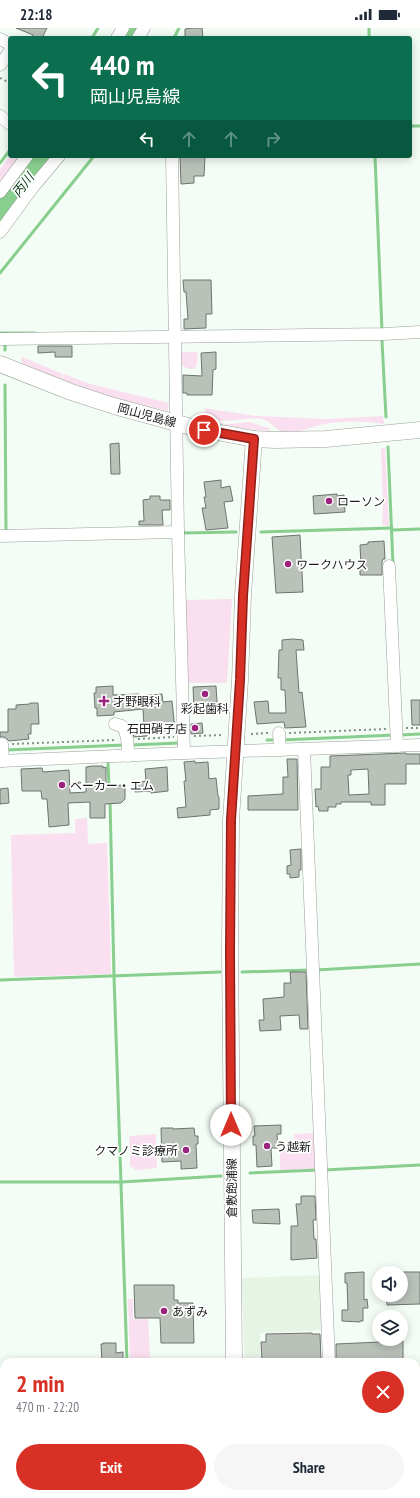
<!DOCTYPE html>
<meta charset="utf-8">
<style>
body{margin:0;font-family:"PT Sans Narrow","Noto Sans JP",sans-serif;background:#f6f6f7;color:#1f2937;height:100vh;display:flex;flex-direction:column;font-size:15px;white-space:nowrap}
*{box-sizing:border-box;margin:0}
p{font-size:13px;color:#747a83}
.icon{flex:none;width:22px;height:22px;fill:none;stroke:currentColor;stroke-width:2;stroke-linecap:round;stroke-linejoin:round}
.map{position:relative;flex:1;overflow:hidden}
.side{position:absolute;left:0px;top:1330px;width:420px;height:140px;display:flex;flex-direction:column;background:#fff;border-radius:12px 12px 0 0;box-shadow:0 2px 10px #0003}
.side>*{flex:none}
.guide{position:absolute;left:8px;top:8px;width:404px;height:122px;border-radius:4px;box-shadow:0 2px 10px #0003;background:#0b6e4f;color:#fff;overflow:hidden}
.fabs{position:absolute;left:372px;top:1238px;display:grid;gap:8px}
.fabs a{display:grid;place-items:center;width:36px;height:36px;border-radius:50%;background:#fff;box-shadow:0 2px 10px #0003;font-size:20px}
.pin{position:absolute;display:grid;place-items:center;width:34px;height:34px;color:#fff;margin:-17px;border:2px solid #fff;border-radius:50%;box-shadow:0 1px 4px #0007}
.me{position:absolute;width:44px;margin:-22px;rotate:0deg;stroke-linejoin:round;filter:drop-shadow(0 0 3px #0008)}
.turn{display:flex;align-items:center;gap:14px;height:84px;padding:0 16px;font-size:18px}
.turn .icon{width:52px;height:52px;stroke-width:2.5}
.turn b{display:block;font-size:28px;line-height:34px}
.lanes{display:flex;align-items:center;height:38px;padding:0 16px;background:#0003;justify-content:center;gap:20px;direction:ltr}
.lanes .off{opacity:.35}
.round{display:grid;place-items:center;flex:none;width:42px;height:42px;border-radius:21px;background:#f6f6f7}
.headline{display:flex;align-items:center;justify-content:space-between;height:68px;padding:0 16px}
h1{font-size:24px;font-weight:700;line-height:30px;color:#d93025}
.button{display:flex;gap:8px;margin-top:auto;padding:8px 16px}
.button a{flex:1;height:46px;border-radius:24px;background:#d93025;color:#fff;font-size:16px;font-weight:700;line-height:46px;text-align:center}
.button a+a{background:#f6f6f7;color:#1f2937}
.status{display:flex;justify-content:space-between;align-items:center;height:28px;padding:0 20px;background:#fff;direction:ltr}
.status svg{height:11px;fill:currentColor}
.map>svg:first-child{display:block}
.built{fill:#e6f4e6}
.green{fill:#f9dfef}
.lines{fill:none;stroke-linecap:round;stroke-linejoin:round}
.stream{stroke:#88ce8e;stroke-width:3}
.river{stroke:#88ce8e;stroke-width:19}
.building{fill:#b9c1b9;stroke:#6d746e;fill-rule:evenodd}
.minor-casing{stroke:#98a098;stroke-width:13}
.major-casing{stroke:#98a098;stroke-width:17}
.path{stroke:#888e89;stroke-width:2;stroke-dasharray:2 3;stroke-linecap:butt}
.minor{stroke:#fff;stroke-width:12}
.major{stroke:#fff;stroke-width:16}
.route-casing{stroke:#8d1f18;stroke-width:10}
.route{stroke:#d93025;stroke-width:7}
.poi-dot{fill:#9b237d;stroke:#fff;stroke-width:1.5}
.labels{text-anchor:middle;dominant-baseline:central;stroke-width:3.5;stroke-linejoin:round;paint-order:stroke}
.street-label{font-size:12px;fill:#1a1d1b;stroke:#fff}
.poi-label{font-size:12px;fill:#1a1d1b;stroke:#fff;text-anchor:start}
.water-label{font-size:13px;font-style:italic;fill:#043910;stroke:#fff}
</style>
<div class="status"><b>22:18</b><svg viewBox="0 0 49 12"><path d="M0 12V9h3v3zM5 12V6h3v6zM10 12V3h3v9zM15 12V0h3v12zM26 1h20v11H26zM47 4h2v5h-2z"/></svg></div>
<div class="map">
<svg width="420" height="1470" viewBox="0 0 420 1470">
<rect width="100%" height="100%" fill="#f4fdf5"/>
<path class="built" d="M321,1247l2,55 -63,3v29h-15l-4,-84z"/>
<g class="green">
<path d="M10,127l13,1 -23,31v-18z"/>
<path d="M178,324h20l-1,11 -2,6h-5l-11,-4z"/>
<path d="M22,329l41,17 -2,6 -38,-15 -2,-5z"/>
<path d="M64,346l26,10 79,19 -1,8 -57,-14 -49,-17z"/>
<path d="M204,380l52,8 72,3 55,-3 1,8c-21,-3 -46,-4 -67,2 -12,3 -15,6 -29,6 -13,0 -15,-10 -26,-13 -16,-4 -52,12 -58,-11z"/>
<path d="M249,394l20,6 1,3 -24,-2 -30,-6 15,1z"/>
<path d="M381,420h4l4,78 -7,-1 1,-18z"/>
<path d="M232,571l-5,84h-43l-1,-83z"/>
<path d="M87,790l1,26 19,-1 4,131 -97,3 -3,-142 64,-2v-14z"/>
<path d="M316,1105l2,36 -38,2v-22l15,-1 -1,-14z"/>
<path d="M156,1106v17l-26,1 -1,-16z"/>
<path d="M157,1126v14l-21,2 -6,-4v-11z"/>
<path d="M128,1271h5v20h15l2,40h-5v3h-15z"/>
</g>
<g class="lines">
<g class="stream">
<path d="M369,0v10"/>
<path d="M92,10l6,-10"/>
<path d="M174,10l5,-10"/>
<path d="M410,98h10"/>
<path d="M375,128l7,175"/>
<path d="M0,135l10,-13"/>
<path d="M0,245l94,-117"/>
<path d="M0,305h36"/>
<path d="M382,313l4,76"/>
<path d="M5,314v8"/>
<path d="M5,357l1,148"/>
<path d="M388,419l5,118"/>
<path d="M392,502l28,-1"/>
<path d="M261,504l131,-4"/>
<path d="M182,505l54,-1"/>
<path d="M400,707l20,-1"/>
<path d="M267,712h9"/>
<path d="M282,712l112,-5"/>
<path d="M130,717l50,-2"/>
<path d="M6,722l118,-5"/>
<path d="M108,734l1,26"/>
<path d="M110,772l4,176 13,386"/>
<path d="M316,942l104,-6"/>
<path d="M242,944l68,-2"/>
<path d="M0,952l220,-8"/>
<path d="M324,1142l96,-5"/>
<path d="M250,1145l68,-3"/>
<path d="M0,1154h122l99,-6"/>
<path d="M416,1348h4"/>
<path d="M0,1353h4"/>
<path d="M131,1466v4"/>
</g>
<g class="river">
<path d="M126,10l6,-10"/>
<path d="M0,185l46,-57"/>
</g>
</g>
<g class="building">
<path d="M16,0h31l-5,10h-10l1,-3z"/>
<path d="M192,0h10l1,10h-18v-9z"/>
<path d="M180,128h25l-1,20h-10v7l-13,1z"/>
<path d="M183,252h28l1,34h-6v14l-22,1v-10h4l-2,-27h-2z"/>
<path d="M38,318h34v11h-17v-5l-17,1z"/>
<path d="M216,324v17l-3,1 -1,25h-25v-2h-4v-18l19,1 -1,-23z"/>
<path d="M119,415l1,31h-9l-1,-30z"/>
<path d="M221,452v8l9,-2 3,15 -9,1 4,26 -22,2 -4,-22h4l-2,-11h2l-2,-15z"/>
<path d="M337,466v2l7,-1 1,17 -31,2 -1,-18z"/>
<path d="M150,468h10v4h10v10h-8l1,15h-24v-4h5l-1,-21 7,-1z"/>
<path d="M300,507l3,57 -27,1 -4,-56z"/>
<path d="M384,513l1,18h-2l-1,3v13h-22v-10h1l-1,-20 8,-1v-2z"/>
<path d="M293,611l10,1 1,10h-8l3,43 3,-1 4,35 -21,1 -1,-6 -27,2 -3,-22 14,-1 1,12h17l-1,-23h-4v-12h-3l1,-28h3v-10z"/>
<path d="M113,658v9l26,-1v2l23,-2 1,8 9,-1 3,29 -12,1v-8l-19,2 -1,-16 -29,3v3l-17,1v-8h-2l-1,-15h2v-6z"/>
<path d="M216,658l1,16h-9v5l-14,1 -1,-21z"/>
<path d="M411,672h9v25h-8z"/>
<path d="M30,675h8l1,21h-8v10h-3l1,5 -20,2 -4,-4h-5v-5h8v-23h8v-4l14,-1z"/>
<path d="M202,695l1,10 -12,1v-10z"/>
<path d="M147,698v10l-13,1 -3,-10z"/>
<path d="M406,725v1h14v10h-14v20h-21v21h-14v-3h-30v2h-5v3h-8v4h-9l-1,-5 -2,1 -1,-18h6v-22h9v-11zM368,741l1,25 -20,1 -1,-20h3v-5z"/>
<path d="M287,731h10l1,51h-50v-14l35,-2v-17h5z"/>
<path d="M195,733v2l13,-1 1,17 7,-1 2,18 1,1v12l-9,1v5l-32,3 -1,-10 9,-1 -2,-26h2l-2,-19z"/>
<path d="M93,738h10v2l3,-1v19l19,-1v14l-4,4 -16,1v14h-15v-16l-22,1 1,22 -20,2 -2,-28h-5l-1,-8h-19l-1,-22 21,-1 1,4 26,-2 1,23 16,-1v-25z"/>
<path d="M167,739l1,24 -17,2v-2l-16,1 -1,-9 12,-2 -1,-12z"/>
<path d="M8,760l1,15 -9,1v-15z"/>
<path d="M301,821v21h-2v7l-9,1v-4h-3v-8l4,-1 -1,-15z"/>
<path d="M290,944h16l2,57h-8l-1,-14 -19,1 1,14 -21,1 -1,-11h5l-1,-21 21,-2v-14h7z"/>
<path d="M281,1097v9h-4l1,14h-7l1,18 -15,1 -1,-22h-3v-9h2l-1,-10z"/>
<path d="M161,1100h12v1l21,-1 1,8h3v8h-2l1,24 -16,1v-8l-19,1z"/>
<path d="M301,1168h14l1,24h-3l1,19h2l1,19 -26,2v-34h7l-2,-22h5z"/>
<path d="M279,1181l1,15 -27,-1 -1,-13z"/>
<path d="M364,1244v28l3,-1 1,9h-5v13h-3v1l-18,-1v-11h6l-1,-27h-2v-10z"/>
<path d="M401,1244h19v32l-33,1 -1,-10h15z"/>
<path d="M134,1257h40v15h4v3h15l1,40h-33l-1,-25h-25z"/>
<path d="M312,1305v1h8l1,28 -59,-1 -1,-19h5v-8z"/>
<path d="M403,1313v21h-67v-18z"/>
<path d="M103,1315h13v10l7,-1v10h-21l-1,-18h2z"/>
</g>
<g class="lines">
<g class="minor-casing">
<g id="minor">
<path d="M117,10l6,-10"/>
<path d="M138,10l6,-10"/>
<path d="M0,11l10,5"/>
<path d="M0,37l10,-14"/>
<path d="M0,88l10,8"/>
<path d="M172,128l6,376 6,221"/>
<path d="M0,164l27,-36"/>
<path d="M0,204l33,-45 26,-31"/>
<path d="M0,311l384,-5 36,-2"/>
<path d="M0,508l178,-4"/>
<path d="M389,538l8,180"/>
<path d="M115,696l7,2c6,8 6,20 6,30"/>
<path d="M279,705l1,17"/>
<path d="M2,716l1,17"/>
<path d="M304,721l25,613"/>
<path d="M0,733l184,-8 236,-8"/>
<path d="M334,1466v4"/>
</g>
</g>
<g class="major-casing">
<g id="major">
<path d="M0,336l71,28 43,14 81,22 59,11 21,1 51,-1 94,-9"/>
<path d="M234,1334l-4,-410 1,-132 9,-140 3,-85 11,-156"/>
<path d="M237,1466v4"/>
</g>
</g>
<g class="path">
<path d="M0,50l10,5"/>
<path d="M406,700h14"/>
<path d="M289,705l97,-4"/>
<path d="M251,706l17,-1"/>
<path d="M194,708l29,-1"/>
<path d="M138,711l36,-2"/>
<path d="M12,716l104,-4"/>
<path d="M416,1351h4"/>
<path d="M0,1358h4"/>
</g>
<use href="#minor" class="minor"/>
<use href="#major" class="major"/>
</g>
<g class="lines">
<g class="route-casing">
<path id="route" d="M204,402l50,9 -11,157 -3,84 -9,140 -1,132 1,173"/>
</g>
<use href="#route" class="route"/>
</g>
<g class="poi-dot">
<circle cx="329" cy="473" r="4"/>
<circle cx="288" cy="536" r="4"/>
<circle cx="205" cy="666" r="4"/>
<path d="M102 667h4v4h4v4h-4v4h-4v-4h-4v-4h4z"/>
<circle cx="195" cy="700" r="4"/>
<circle cx="62" cy="757" r="4"/>
<circle cx="267" cy="1118" r="4"/>
<circle cx="186" cy="1122" r="4"/>
<circle cx="164" cy="1283" r="4"/>
</g>
<g class="labels">
<g class="street-label">
<text transform="translate(147 387) rotate(15)">岡山児島線</text>
<text transform="translate(231 1160) rotate(-90)">倉敷飽浦線</text>
</g>
<g class="poi-label">
<text x="337" y="473">ローソン</text>
<text x="296" y="536">ワークハウス</text>
<text x="113" y="673">才野眼科</text>
<text x="205" y="680" text-anchor="middle">彩起歯科</text>
<text x="187" y="700" text-anchor="end">石田硝子店</text>
<text x="70" y="757">ベーカー・エム</text>
<text x="275" y="1118">う越新</text>
<text x="178" y="1122" text-anchor="end">クマノミ診療所</text>
<text x="172" y="1283">あずみ</text>
</g>
<g class="water-label">
<text transform="translate(23 157) rotate(-52)">丙川</text>
</g>
</g>
</svg>
<div class="fabs">
<a><svg class="icon" aria-label="sound" viewBox="0 0 24 24"><path d="M4 9h4l5-4v14l-5-4H4zM17 9q2 3 0 6"/></svg></a>
<a><svg class="icon" aria-label="layers" viewBox="0 0 24 24"><path d="M12 4l9 5-9 5-9-5zM3 14l9 5 9-5"/></svg></a>
</div>
<div class="pin" style="left:204px;top:402px;background:#d93025"><svg class="icon" aria-label="arrive" viewBox="0 0 24 24"><path d="M6 21V4h12l-3 4 3 4H6"/></svg></div>
<svg class="me" style="left:231px;top:1097px" viewBox="-20 -20 40 40"><circle r="19" fill="#fff"/><path d="M0-13L10 11 0 6-10 11z" fill="#d93025"/></svg>
<div class="guide">
<div class="turn"><svg class="icon" aria-label="left" viewBox="0 0 24 24"><path d="M17 20v-9H6M10 6l-5 5 5 5"/></svg><div><b>440 m</b>岡山児島線</div></div>
<div class="lanes"><svg class="icon" aria-label="left" viewBox="0 0 24 24"><path d="M17 20v-9H6M10 6l-5 5 5 5"/></svg><svg class="icon off" aria-label="ahead" viewBox="0 0 24 24"><path d="M12 20V5M6 11l6-6 6 6"/></svg><svg class="icon off" aria-label="ahead" viewBox="0 0 24 24"><path d="M12 20V5M6 11l6-6 6 6"/></svg><svg class="icon off" aria-label="right" viewBox="0 0 24 24"><path d="M7 20v-9h11M14 6l5 5-5 5"/></svg></div>
</div>
<section class="side">
<div class="headline"><div><h1>2 min</h1><p>470 m · 22:20</p></div><a class="round" style="background:#d93025;color:#fff"><svg class="icon" aria-label="close" viewBox="0 0 24 24"><path d="M6 6l12 12M18 6L6 18"/></svg></a></div>
<div class="button"><a>Exit</a><a>Share</a></div>
</section>
</div>
